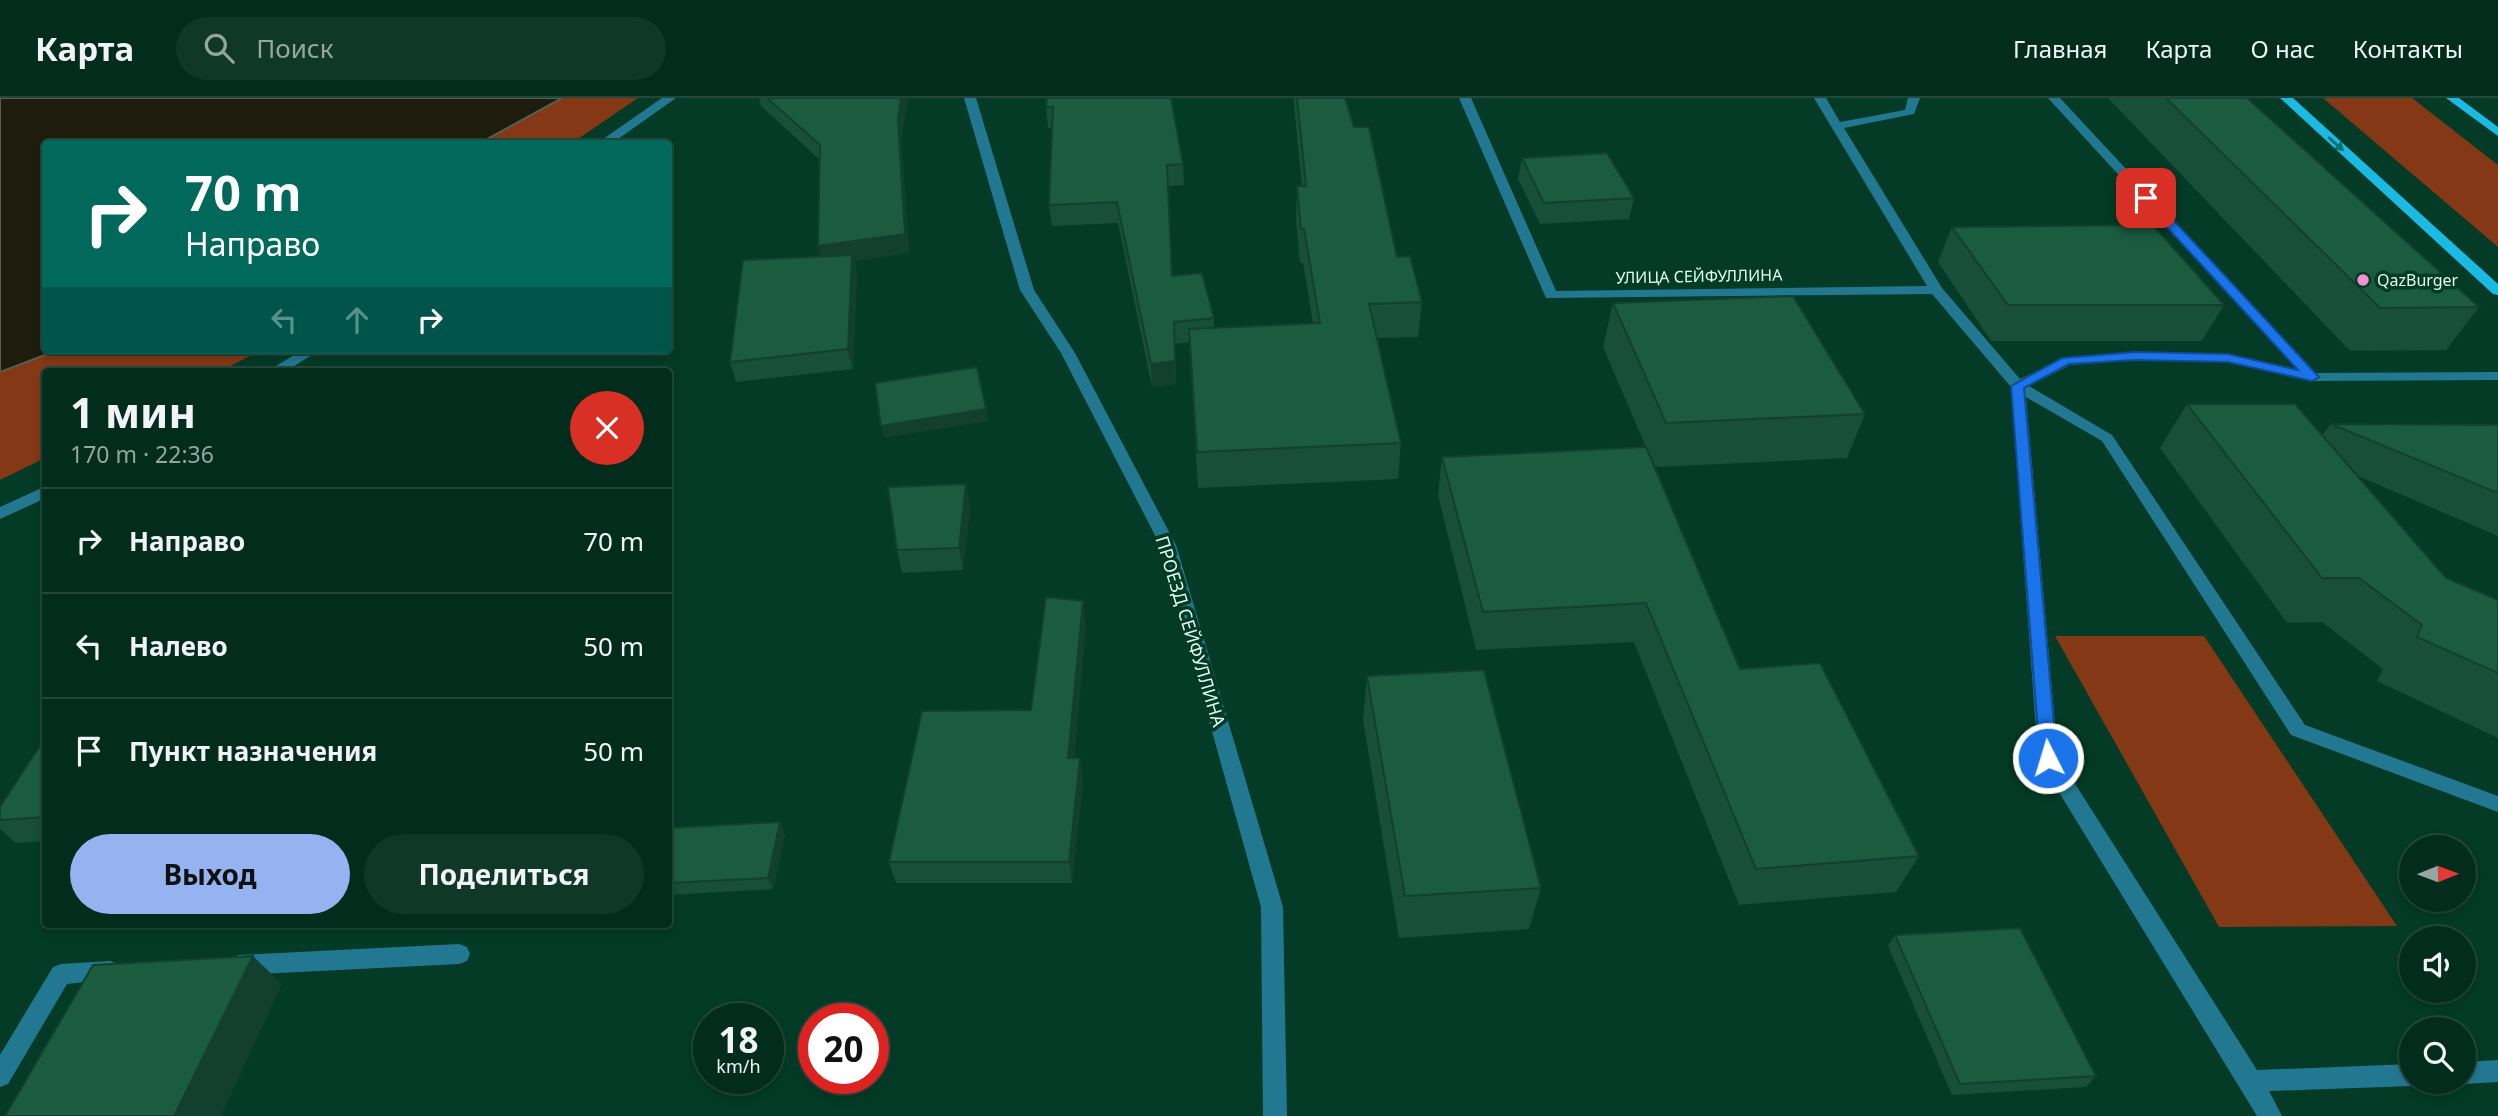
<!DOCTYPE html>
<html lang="ru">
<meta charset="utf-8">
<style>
body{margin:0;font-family:"Noto Sans",sans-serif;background:#103829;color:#f1f3f6;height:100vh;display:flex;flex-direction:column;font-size:26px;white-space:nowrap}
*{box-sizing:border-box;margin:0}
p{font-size:23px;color:#96a7a3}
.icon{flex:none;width:38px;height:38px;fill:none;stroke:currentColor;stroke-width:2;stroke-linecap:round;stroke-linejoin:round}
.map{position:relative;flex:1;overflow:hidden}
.drawer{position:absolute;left:42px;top:270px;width:630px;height:560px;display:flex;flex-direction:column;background:#022c1c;border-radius:7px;box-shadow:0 4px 10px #0003,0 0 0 2px #23483b}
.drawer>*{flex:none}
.top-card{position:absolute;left:42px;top:42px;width:630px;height:214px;border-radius:7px;box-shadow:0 4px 10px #0003,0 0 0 2px #23483b;background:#00695c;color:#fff;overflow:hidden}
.needle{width:46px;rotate:89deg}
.buttons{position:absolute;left:2399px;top:737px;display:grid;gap:14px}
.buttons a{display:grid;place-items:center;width:77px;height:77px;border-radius:50%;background:#022c1c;box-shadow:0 4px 10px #0003,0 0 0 2px #23483b;font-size:35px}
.speed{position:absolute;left:693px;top:905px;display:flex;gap:14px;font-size:35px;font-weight:700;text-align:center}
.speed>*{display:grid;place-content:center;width:91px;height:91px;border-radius:50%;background:#022c1c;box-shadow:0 4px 10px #0003,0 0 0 2px #23483b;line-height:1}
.speed small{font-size:18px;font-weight:400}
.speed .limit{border:10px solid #d22;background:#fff;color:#111}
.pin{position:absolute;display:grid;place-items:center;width:60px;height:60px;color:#fff;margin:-30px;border-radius:14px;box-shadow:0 4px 10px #0006}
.me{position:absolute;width:77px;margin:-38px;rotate:355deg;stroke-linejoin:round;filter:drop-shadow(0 0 5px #0008)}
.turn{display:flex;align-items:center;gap:24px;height:147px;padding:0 28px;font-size:32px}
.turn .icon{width:91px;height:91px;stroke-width:2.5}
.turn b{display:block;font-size:49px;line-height:60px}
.lanes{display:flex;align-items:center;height:66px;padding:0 28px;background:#0003;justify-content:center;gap:35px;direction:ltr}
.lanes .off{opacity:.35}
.round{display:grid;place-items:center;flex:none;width:74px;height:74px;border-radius:37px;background:#103829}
.overview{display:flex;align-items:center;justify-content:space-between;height:119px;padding:0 28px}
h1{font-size:42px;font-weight:700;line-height:52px}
.action{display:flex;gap:14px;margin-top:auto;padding:14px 28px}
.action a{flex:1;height:80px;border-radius:42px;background:#95b2f1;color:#111;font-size:28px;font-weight:700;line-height:80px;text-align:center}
.action a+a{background:#103829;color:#f1f3f6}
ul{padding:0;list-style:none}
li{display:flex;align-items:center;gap:21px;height:105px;padding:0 28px;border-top:2px solid #23483b}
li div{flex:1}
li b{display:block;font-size:26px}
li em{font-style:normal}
header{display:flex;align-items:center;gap:42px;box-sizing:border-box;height:98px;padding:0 35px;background:#022c1c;border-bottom:2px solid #23483b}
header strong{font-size:33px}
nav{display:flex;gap:38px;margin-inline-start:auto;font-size:24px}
.search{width:490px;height:63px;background:#103829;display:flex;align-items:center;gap:18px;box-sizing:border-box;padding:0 24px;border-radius:38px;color:#96a7a3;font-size:26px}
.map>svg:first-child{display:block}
.green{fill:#843816}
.water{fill:#1e1c0d;stroke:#595f50;stroke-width:2}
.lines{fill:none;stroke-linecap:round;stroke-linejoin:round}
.service{fill:#237891;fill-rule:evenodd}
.pedestrian{fill:#237891;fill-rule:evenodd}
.minor{fill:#237891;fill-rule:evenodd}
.primary{fill:#1bbae3;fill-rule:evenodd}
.wall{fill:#174f38}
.shaded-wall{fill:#13402e}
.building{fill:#1b5c41;stroke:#13402e;stroke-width:2}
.oneway{fill:#0d6e72}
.route{fill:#1a73e8;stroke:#114b97;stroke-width:2}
.poi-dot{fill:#f590d1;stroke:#033b26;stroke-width:2.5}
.labels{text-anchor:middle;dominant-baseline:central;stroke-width:7;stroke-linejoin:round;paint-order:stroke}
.far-street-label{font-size:16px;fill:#e2fced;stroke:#033b26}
.far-poi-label{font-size:16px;fill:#e2fced;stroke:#033b26;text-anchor:start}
.street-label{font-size:18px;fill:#e2fced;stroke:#033b26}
</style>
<header>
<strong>Карта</strong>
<div class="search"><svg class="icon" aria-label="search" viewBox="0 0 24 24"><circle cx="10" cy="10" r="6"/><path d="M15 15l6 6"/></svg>Поиск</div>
<nav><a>Главная</a><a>Карта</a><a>О нас</a><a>Контакты</a></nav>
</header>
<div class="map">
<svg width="2498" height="1018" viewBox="0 0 2498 1018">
<rect width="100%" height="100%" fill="#033b26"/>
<g class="green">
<path d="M562,0h76l-66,45 -92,1z"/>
<path d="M2323,0h89l86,67v82z"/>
<path d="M58,252h204l-42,21h-174l-1,87 -45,22v-108z"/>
<path d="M2055,538h149l193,290 -178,1z"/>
</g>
<path class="water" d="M0,0h562l-82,45 -434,1v206h12l-58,22z"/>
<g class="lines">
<g class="service">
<path d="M1459,0h12l85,193 371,-5 -113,-188h12l14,24 65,-12 3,-12h12l-6,16 -70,14 98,160 78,91 47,-22 68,-5 93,2 69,15 -249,-271h12l256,275 182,-1v8l-186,1 -84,-19 -93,-2 -65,5 -41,21 83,49 193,290 193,71v16l-207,-77 -189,-294 -76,-44 32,360 199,313 155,-6v18l8,1 -8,3 -143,5 13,25h-25l-219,-358 -27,-371 -79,-93 -386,4z"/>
<path d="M459,846l8,3 3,7 -3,7 -8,3 -220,11 -8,-3 -3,-7 3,-7 8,-3z"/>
<path d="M110,863l8,3 3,7 -3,7 -51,6 -59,100 -8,3v-32l53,-88 8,-3z"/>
<path d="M2498,962v22l-34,2 -7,-2h7v-20z"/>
</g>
<g class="pedestrian">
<path d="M662,0h14l-65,46h-15z"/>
<path d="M302,252h18l-34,21h-18z"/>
<path d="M46,388v12l-46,21v-12z"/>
</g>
<path class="minor" d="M964,0h12l58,192 41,63 101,192 107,362 4,209h-24l-2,-209 -101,-362 -99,-192 -41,-63z"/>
<g class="primary">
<path d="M2280,0h13l205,186v11l-5,-1z"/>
<path d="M2446,0h13l39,29v9z"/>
</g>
</g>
<g class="wall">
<path d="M759,0h149l-7,40 8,115 -55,8 3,13 -4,95 -117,13 -6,-20 90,-106v-96l-59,-54z"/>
<path d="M1047,0l136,66 1,21 -16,1 4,90 42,42v10l99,-4 -10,-61h-3l-4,-43 1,-34h5l-8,-80v-8h51l52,159 25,45 -4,35 -41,1 24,105 -3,36 -200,9 -9,-146 -14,2 1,40 -24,3 -34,-164 -66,3 -3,-21 4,-77h-5l-2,-21z"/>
<path d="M2108,0h139l232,209 -33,43 -96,1z"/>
<path d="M1522,60l112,40 -5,21 -89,5 -22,-45z"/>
<path d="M1952,129l272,78 -22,36h-211l-53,-79z"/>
<path d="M1613,205l252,111 -18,44 -192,9 85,202 179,187 -23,36 -157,13 -105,-263 -158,8 -38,-155 4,-38 204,-10 -43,-100z"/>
<path d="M2187,306l135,31 9,-11 167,1v111l-140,-60 88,102 52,22v138l-121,-57 6,-12 -61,-47 -35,1 -127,-175z"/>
<path d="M970,408l-7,64 -61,3 -5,-23z"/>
<path d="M1086,526l-12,134h6l3,22 -11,103h-176l-7,-21 142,-152z"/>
<path d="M1367,578l174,212 -12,41 -130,9 -36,-218z"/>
<path d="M46,645v98l-30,2 -16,-14v-22z"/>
<path d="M668,730l117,6 -12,55 -105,6z"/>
<path d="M1895,837l201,141 -10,11 -134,8 -64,-149z"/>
</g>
<g class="shaded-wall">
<path d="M901,0h7l-7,40 8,115 -55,8 3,13 -4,95 -35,-123 80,-126z"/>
<path d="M1175,263l1,23 -24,3 -1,-23z"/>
<path d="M986,311l2,12 -104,17 -3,-12z"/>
<path d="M966,386l4,22 -7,64 -4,-22z"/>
<path d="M1083,503l3,23 -14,156 -4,-22z"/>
<path d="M1080,660l3,22 -11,103 -3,-21z"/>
<path d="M780,724l5,12 -12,55 -5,-11z"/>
<path d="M253,858l29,28 -61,132h-47z"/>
</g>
<g class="building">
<path d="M767,0h134l-3,22 7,114 -87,12 2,-101z"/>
<path d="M1047,0h124l12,66 -16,1 5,111 30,-3 12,45 -40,4 1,39 -24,3 -34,-162 -68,3 4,-98h-7z"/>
<path d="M1297,0h48l9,29h15l28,130 13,-1 12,46 -53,2 32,139 -204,9 -8,-123 131,-6 -16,-94h-3l-4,-43h9z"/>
<path d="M2166,0h81l232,209 -99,1z"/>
<path d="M1607,55l27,45 -90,5 -22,-45z"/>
<path d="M2153,127l71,80h-216l-56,-78z"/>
<path d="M852,157l-4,94 -118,13 13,-102z"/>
<path d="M1793,198l72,118 -199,9 -53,-120z"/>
<path d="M977,269l9,42 -105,17 -6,-43z"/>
<path d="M2187,306h108l151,174 52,22v73l-81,-36 5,-12 -63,-47h-37z"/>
<path d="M2331,326l167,1v68z"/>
<path d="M1646,349l94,222 80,-6 99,193 -163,13 -110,-266 -163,9 -41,-155z"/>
<path d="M966,386l-7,64 -62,2 -9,-63z"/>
<path d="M1046,499l37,4 -15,157h12l-11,104h-180l33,-151 109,-1z"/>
<path d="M1484,572l57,218 -136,8 -38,-220z"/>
<path d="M46,645v74l-46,3v-13l41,-63z"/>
<path d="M780,724l-12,56 -100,5v-55z"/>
<path d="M2020,830l76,148 -136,8 -65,-149z"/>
<path d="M253,858l-79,160h-169l88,-151z"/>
</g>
<defs><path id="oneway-solid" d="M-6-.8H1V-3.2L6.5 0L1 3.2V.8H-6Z" transform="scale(1.75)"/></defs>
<use class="oneway" href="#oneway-solid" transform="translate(2336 46) rotate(42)"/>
<path class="route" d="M2146,96l4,1 169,182 -7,4 -84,-19 -93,-2 -66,4 -45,24 33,370 -2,5h-13l-2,-5 -29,-372 51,-28 73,-6 93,2 70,16 -156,-170 -1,-2z"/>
<circle class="poi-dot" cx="2363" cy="182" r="7"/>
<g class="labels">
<g class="far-street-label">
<text transform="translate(1699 178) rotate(-1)">УЛИЦА СЕЙФУЛЛИНА</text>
</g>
<g class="far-poi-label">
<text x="2377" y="182">QazBurger</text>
</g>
<g class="street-label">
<text transform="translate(1191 533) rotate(73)">ПРОЕЗД СЕЙФУЛЛИНА</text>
</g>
</g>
</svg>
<div class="buttons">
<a><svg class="needle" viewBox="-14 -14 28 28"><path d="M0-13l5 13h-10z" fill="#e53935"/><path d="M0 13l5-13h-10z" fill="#96a7a3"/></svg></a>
<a><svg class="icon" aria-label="sound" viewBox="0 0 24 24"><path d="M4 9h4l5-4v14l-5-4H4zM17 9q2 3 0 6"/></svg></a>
<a><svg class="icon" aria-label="search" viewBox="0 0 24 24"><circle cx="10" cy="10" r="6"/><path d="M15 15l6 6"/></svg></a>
</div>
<div class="speed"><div>18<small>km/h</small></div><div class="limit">20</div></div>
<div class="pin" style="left:2146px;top:100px;background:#d93025"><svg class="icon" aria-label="arrive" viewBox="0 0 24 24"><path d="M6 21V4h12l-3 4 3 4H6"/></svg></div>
<svg class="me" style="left:2048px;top:660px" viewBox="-20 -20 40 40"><circle r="17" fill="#1a73e8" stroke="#fff" stroke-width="3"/><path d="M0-11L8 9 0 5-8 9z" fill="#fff"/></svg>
<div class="top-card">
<div class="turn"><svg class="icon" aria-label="right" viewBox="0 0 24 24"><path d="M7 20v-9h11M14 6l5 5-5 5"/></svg><div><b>70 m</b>Направо</div></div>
<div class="lanes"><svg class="icon off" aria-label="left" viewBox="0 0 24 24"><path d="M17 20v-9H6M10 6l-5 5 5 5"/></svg><svg class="icon off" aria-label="ahead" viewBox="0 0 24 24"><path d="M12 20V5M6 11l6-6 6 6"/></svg><svg class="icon" aria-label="right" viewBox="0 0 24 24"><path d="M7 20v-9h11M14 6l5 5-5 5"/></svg></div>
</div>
<section class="drawer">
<div class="overview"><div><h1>1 мин</h1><p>170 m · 22:36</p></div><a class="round" style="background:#d93025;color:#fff"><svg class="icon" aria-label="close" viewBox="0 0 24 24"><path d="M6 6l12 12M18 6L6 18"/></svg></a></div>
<ul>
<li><svg class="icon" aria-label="right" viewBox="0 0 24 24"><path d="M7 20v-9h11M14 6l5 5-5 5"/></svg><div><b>Направо</b></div><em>70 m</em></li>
<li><svg class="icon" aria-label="left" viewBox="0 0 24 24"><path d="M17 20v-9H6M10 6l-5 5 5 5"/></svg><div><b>Налево</b></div><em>50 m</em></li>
<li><svg class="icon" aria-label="arrive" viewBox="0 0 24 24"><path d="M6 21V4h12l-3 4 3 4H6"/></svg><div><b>Пункт назначения</b></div><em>50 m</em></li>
</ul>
<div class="action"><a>Выход</a><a>Поделиться</a></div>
</section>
</div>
